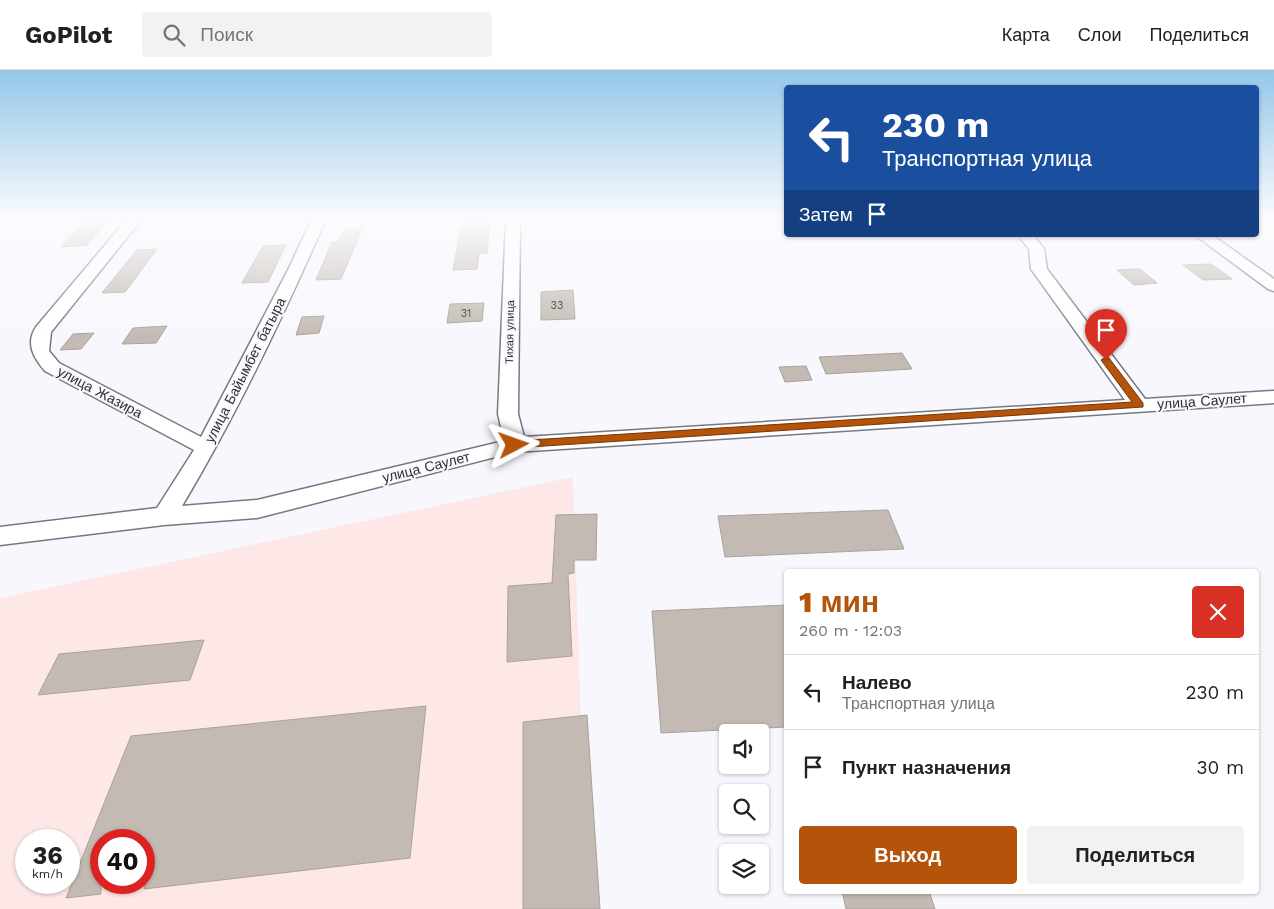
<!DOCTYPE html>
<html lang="ru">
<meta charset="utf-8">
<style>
body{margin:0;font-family:"Work Sans",sans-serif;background:#f2f2f2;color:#202124;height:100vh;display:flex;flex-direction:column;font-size:19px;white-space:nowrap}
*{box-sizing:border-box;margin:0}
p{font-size:16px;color:#757577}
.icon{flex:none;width:28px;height:28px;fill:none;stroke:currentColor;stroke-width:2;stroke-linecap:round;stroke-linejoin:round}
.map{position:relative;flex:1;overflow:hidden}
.side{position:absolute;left:784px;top:499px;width:475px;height:325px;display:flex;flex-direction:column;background:#fff;border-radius:5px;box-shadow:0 1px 4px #0004}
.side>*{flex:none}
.banner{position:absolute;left:784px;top:15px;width:475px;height:152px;border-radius:5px;box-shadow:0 1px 4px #0004;background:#1a4fa0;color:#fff;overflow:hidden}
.fabs{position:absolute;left:719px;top:654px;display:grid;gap:10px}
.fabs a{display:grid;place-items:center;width:50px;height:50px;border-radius:5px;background:#fff;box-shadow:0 1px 4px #0004;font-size:25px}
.speed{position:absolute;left:15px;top:759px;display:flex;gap:10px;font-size:25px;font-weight:700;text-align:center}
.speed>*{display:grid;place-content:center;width:65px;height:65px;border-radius:50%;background:#fff;box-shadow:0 1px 4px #0004;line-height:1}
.speed small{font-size:12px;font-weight:400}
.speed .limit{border:8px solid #d22;background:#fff;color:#111}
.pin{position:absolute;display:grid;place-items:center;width:42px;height:42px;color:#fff;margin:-51px -21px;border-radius:50% 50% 50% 0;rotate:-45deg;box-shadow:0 0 5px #0007}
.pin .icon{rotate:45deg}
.me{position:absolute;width:55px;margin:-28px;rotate:86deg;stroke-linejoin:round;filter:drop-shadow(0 0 4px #0008)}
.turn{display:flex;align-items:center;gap:18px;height:105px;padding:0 15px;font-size:22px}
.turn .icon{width:65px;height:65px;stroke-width:2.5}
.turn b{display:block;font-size:35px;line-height:42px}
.then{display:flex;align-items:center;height:48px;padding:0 15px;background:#0003;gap:10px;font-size:19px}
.round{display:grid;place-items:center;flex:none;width:52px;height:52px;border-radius:5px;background:#f2f2f2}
.headline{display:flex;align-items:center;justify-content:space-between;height:85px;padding:0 15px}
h1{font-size:30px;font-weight:800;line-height:38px;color:#b45309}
.button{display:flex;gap:10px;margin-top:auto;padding:10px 15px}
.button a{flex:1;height:58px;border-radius:5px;background:#b45309;color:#fff;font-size:20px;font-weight:800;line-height:58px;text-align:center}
.button a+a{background:#f2f2f2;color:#202124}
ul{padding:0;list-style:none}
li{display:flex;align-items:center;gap:15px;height:75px;padding:0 15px;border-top:1px solid #e0e0e0}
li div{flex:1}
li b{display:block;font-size:19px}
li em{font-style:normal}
header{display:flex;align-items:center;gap:30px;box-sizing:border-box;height:70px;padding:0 25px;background:#fff;border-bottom:1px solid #e0e0e0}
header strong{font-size:24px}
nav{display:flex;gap:28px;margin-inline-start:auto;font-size:18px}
.search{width:350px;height:45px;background:#f2f2f2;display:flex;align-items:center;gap:12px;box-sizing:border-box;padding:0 18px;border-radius:5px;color:#757577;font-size:19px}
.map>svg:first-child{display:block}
.industrial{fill:#fee8e7;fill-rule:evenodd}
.building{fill:#c3bbb3;stroke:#aaa29a}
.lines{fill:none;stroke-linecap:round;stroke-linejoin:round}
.minor-casing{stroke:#787881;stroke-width:3}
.minor{fill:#fff;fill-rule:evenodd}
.route{fill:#b45309;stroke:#753606}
.labels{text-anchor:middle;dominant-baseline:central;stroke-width:4;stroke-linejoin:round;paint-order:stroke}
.number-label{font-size:11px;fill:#565454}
.far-street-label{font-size:11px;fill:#313135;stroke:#f7f7fd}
.street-label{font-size:14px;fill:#313135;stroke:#f7f7fd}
</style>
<header>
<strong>GoPilot</strong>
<div class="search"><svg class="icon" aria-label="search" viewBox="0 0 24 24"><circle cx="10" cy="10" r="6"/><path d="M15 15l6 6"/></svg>Поиск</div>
<nav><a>Карта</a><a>Слои</a><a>Поделиться</a></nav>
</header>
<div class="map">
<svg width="1274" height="839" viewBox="0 0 1274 839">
<rect width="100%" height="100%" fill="#f7f7fd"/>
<path class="industrial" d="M573,407l14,432h-587v-311zM26,770h43v42h-43zM101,770h43v42h-43z"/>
<g class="building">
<path d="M490,151l-3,32h-8l-2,16 -24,1 9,-48z"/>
<path d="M108,152l-21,23 -26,2 22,-24z"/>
<path d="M345,159h17l-21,50 -25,1 16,-38h6z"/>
<path d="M286,175l-18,37 -26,1 21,-37z"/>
<path d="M157,179l-32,43 -23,1 35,-43z"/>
<path d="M1211,194l21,15 -29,1 -20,-15z"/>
<path d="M1140,199l17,14 -23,2 -17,-15z"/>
<path d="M573,220l2,29 -34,1v-28z"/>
<path d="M484,233l-2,18 -35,2 3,-19z"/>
<path d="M324,246l-5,17 -23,2 6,-18z"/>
<path d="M167,256l-11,17 -34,1 11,-16z"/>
<path d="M94,263l-13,16 -21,1 13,-16z"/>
<path d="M902,283l10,16 -86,5 -7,-17z"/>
<path d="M806,296l6,14 -27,2 -6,-15z"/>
<path d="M888,440l16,39 -179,8 -7,-41z"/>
<path d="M597,444l-1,46h-22v13l-6,1 4,82 -65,6 1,-76 44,-3 4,-68z"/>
<path d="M786,535v122l-125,6 -9,-122z"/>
<path d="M204,570l-14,40 -152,15 21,-41z"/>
<path d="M426,636l-16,152 -266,31v-49h-43v54l-35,4 65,-162z"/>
<path d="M587,645l13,194h-77v-187z"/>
<path d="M842,821h87l6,18h-89z"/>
</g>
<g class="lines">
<g class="minor-casing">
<g id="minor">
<path d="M127,149h15l-91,113 -2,19 10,12 142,74 87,-167 24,-51h14c-43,98 -89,195 -144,287l75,-6 247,-59 -6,-27 8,-195h14l-2,195 6,23 601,-37 -94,-131 -2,-20 -11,-14h15l11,14 3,20 98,130 129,-8v12l-759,49 -258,66 -93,7 -164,20v-18l157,-19 37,-58 -149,-79c-11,-13 -20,-27 -9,-44z"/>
<path d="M1195,165h17l62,44v12l-6,-2z"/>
</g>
</g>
<use href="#minor" class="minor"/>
</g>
<linearGradient id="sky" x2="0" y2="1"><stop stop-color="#94c7e9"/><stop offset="0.56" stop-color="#fbfbfe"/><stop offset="1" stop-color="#fbfbfe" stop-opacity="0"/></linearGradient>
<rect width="1274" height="267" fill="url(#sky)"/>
<path class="route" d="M1106,287l3,1 34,45v4l-629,41 -5,-3 5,-4 618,-39 -31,-42z"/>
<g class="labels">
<g class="number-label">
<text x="557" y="235">33</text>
<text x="466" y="243">31</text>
</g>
<g class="far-street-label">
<text transform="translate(510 262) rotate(-89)">Тихая улица</text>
</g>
<g class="street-label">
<text transform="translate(245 300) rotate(-63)">улица Байымбет батыра</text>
<text transform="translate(100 322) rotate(28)">улица Жазира</text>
<text transform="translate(1202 331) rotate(-4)">улица Саулет</text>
<text transform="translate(426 397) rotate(-14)">улица Саулет</text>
</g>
</g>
</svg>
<div class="fabs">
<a><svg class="icon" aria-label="sound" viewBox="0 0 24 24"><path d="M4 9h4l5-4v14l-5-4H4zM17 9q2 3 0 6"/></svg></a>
<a><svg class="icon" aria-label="search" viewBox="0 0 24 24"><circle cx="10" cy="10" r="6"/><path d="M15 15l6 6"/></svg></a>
<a><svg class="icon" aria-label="layers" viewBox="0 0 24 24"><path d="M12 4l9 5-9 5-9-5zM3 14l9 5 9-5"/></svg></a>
</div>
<div class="speed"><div>36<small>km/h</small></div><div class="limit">40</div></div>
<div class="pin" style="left:1106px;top:290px;background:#d93025"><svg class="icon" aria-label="arrive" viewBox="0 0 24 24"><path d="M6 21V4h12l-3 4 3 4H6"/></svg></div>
<svg class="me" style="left:514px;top:375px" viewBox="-20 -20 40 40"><path d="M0-17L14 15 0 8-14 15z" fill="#b45309" stroke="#fff" stroke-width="4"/></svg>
<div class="banner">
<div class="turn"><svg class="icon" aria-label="left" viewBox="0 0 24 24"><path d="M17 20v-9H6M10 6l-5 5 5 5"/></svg><div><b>230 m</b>Транспортная улица</div></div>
<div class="then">Затем<svg class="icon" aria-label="arrive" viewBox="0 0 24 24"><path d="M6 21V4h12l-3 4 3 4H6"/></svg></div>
</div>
<section class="side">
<div class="headline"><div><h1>1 мин</h1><p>260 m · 12:03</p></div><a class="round" style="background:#d93025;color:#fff"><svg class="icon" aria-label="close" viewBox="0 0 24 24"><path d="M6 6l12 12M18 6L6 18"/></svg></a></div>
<ul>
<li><svg class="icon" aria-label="left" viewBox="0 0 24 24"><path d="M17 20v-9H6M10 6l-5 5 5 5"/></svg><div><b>Налево</b><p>Транспортная улица</p></div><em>230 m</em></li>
<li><svg class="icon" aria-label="arrive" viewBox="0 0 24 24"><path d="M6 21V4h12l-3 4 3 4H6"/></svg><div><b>Пункт назначения</b></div><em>30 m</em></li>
</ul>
<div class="button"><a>Выход</a><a>Поделиться</a></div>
</section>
</div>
